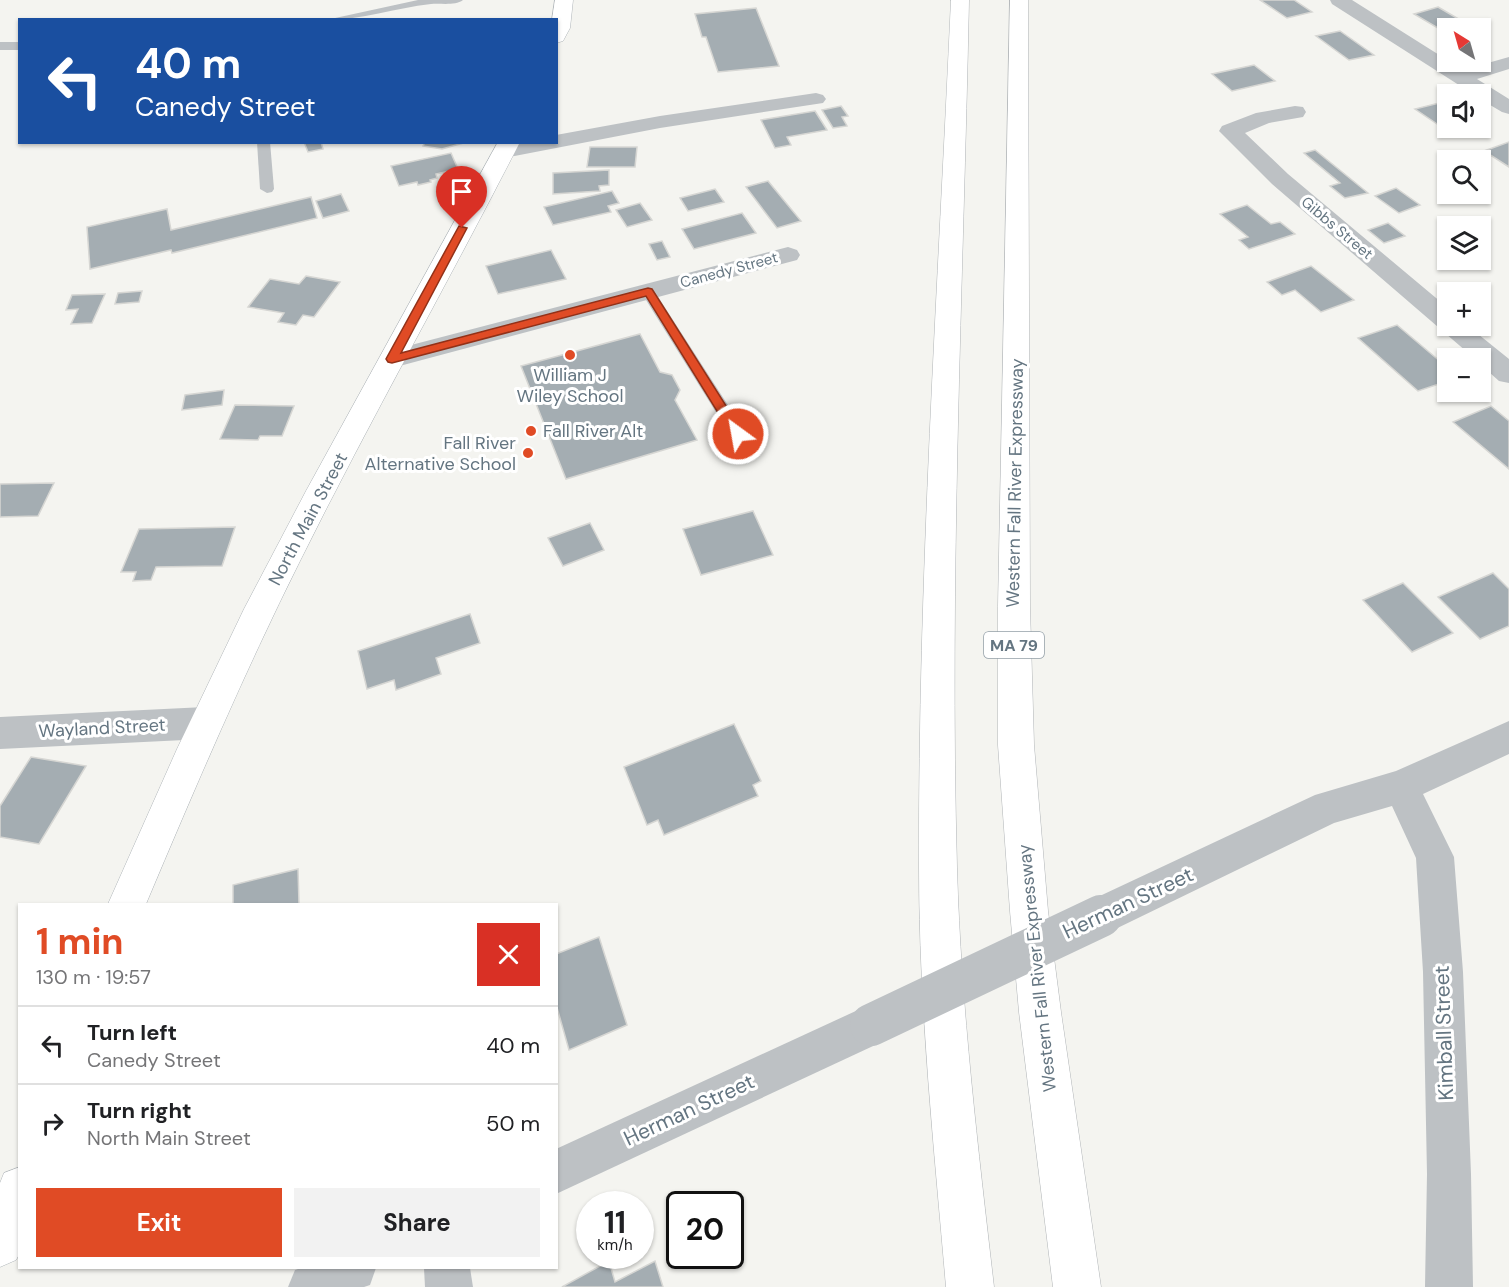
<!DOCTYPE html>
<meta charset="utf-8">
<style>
body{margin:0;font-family:"DM Sans",sans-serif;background:#f2f2f2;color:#202124;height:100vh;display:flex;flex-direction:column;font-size:22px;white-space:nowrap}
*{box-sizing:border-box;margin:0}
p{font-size:20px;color:#757577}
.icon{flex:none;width:33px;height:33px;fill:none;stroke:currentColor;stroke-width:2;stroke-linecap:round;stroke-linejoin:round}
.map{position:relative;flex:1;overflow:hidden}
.sheet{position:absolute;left:18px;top:903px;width:540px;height:366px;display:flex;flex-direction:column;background:#fff;border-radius:0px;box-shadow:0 2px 4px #0004}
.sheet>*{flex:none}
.guide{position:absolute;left:18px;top:18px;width:540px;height:126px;border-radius:0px;box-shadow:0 2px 4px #0004;background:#1a4fa0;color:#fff;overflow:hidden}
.needle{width:39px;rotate:323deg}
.buttons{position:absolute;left:1437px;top:18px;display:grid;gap:12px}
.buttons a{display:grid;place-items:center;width:54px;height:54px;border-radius:0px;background:#fff;box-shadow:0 2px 4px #0004;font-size:30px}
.speed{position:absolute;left:576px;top:1191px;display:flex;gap:12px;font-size:30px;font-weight:700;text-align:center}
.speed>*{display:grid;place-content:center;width:78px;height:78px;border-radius:50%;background:#fff;box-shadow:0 2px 4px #0004;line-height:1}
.speed small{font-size:15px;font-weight:400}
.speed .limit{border:3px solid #111;border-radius:9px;background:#fff;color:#111}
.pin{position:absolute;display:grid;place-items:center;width:51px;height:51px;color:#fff;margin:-62px -26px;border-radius:50% 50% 50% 0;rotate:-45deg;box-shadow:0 0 6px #0007}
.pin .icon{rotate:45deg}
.me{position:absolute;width:66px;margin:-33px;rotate:328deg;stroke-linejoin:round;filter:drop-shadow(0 0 4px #0008)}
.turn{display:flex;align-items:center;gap:21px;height:126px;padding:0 18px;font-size:27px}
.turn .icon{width:78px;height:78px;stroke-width:2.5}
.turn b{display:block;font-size:42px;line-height:51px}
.round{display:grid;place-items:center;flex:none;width:63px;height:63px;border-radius:0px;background:#f2f2f2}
.summary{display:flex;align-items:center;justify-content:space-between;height:102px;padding:0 18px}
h1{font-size:36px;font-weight:700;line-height:45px;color:#e04b25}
.cta{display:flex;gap:12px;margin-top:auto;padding:12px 18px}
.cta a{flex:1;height:69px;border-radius:0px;background:#e04b25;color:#fff;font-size:24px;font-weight:700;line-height:69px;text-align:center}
.cta a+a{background:#f2f2f2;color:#202124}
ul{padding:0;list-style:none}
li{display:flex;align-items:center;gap:18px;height:78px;padding:0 18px;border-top:2px solid #e0e0e0}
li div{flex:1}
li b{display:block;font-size:22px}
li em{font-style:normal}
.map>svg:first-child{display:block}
.building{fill:#a4adb2;stroke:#d6d6d3;stroke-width:1.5}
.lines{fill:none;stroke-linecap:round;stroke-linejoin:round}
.secondary-casing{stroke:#afb5b9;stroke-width:1}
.motorway-casing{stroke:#b0b4b7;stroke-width:1}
.service{fill:#bdc1c4;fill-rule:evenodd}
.minor{fill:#bdc1c4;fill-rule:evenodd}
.secondary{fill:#fff;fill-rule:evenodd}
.motorway{fill:#fff;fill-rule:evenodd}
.minor-bridge{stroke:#bdc1c4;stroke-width:42}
.route{fill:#e04b25;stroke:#923118;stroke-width:1.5}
.poi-dot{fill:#e04b25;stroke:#fff;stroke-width:2}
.labels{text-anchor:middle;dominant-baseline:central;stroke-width:6;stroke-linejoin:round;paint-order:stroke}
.far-street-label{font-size:15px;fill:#647581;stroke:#fff}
.shield{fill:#fff;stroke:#929ea7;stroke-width:1.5}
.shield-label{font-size:16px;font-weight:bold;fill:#647581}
.poi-label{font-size:18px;fill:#647581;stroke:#fff}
.street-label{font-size:18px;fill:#647581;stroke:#fff}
.near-street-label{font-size:21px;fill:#647581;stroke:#fff}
</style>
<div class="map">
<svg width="1509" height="1287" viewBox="0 0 1509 1287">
<rect width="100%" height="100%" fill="#f4f4f0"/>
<g class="building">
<path d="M1260,0h34l18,12 -25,6z"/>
<path d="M1438,7l36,21h-26v6l-34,-20z"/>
<path d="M756,8l23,58 -61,6 -12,-35h-4l-7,-23z"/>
<path d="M1340,31l34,24 -25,5 -33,-24z"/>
<path d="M1254,65l21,16 -43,10 -20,-17z"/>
<path d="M1439,103l9,5v20h16l-15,4 -34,-23z"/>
<path d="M841,106l7,10 -6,1 5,9 -14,2 -11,-18z"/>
<path d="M815,111l12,19 -40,7 4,8 -16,3 -14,-28z"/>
<path d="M304,142h17l2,7 -15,3z"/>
<path d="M425,142h42l-25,7 -19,-3z"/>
<path d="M1509,142v25l-25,-16z"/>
<path d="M590,147h47l-2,20h-48z"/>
<path d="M1315,150l53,43 -23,5 -15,-12 10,-3 -36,-30z"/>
<path d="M451,153l7,16 -22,5 1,4 -7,2 1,2 -13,3 -1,-3 -18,4 -8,-20z"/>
<path d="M609,170v15l-10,1 1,5 -47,3v-21z"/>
<path d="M768,181l33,40 -24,7 -31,-41z"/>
<path d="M1396,188l24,17 -21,8 -24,-17z"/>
<path d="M715,189l9,13 -36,9 -8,-13z"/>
<path d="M612,191l7,12 -11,3 3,6 -58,13 -9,-18z"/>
<path d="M341,194l8,17 -26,7 -7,-17z"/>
<path d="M311,197l6,21 -145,35 -1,-3 -81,19 -3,-42 80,-18 4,21z"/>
<path d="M640,203l12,17 -25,7 -11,-17z"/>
<path d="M1247,205l24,19 9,-2 15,12 -46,15 -10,-9 9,-3 -28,-23z"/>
<path d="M742,213l14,20 -62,16 -12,-20z"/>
<path d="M1388,223l17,13 -21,7 -16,-13z"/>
<path d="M662,241l8,16 -13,3 -8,-16z"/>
<path d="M551,250l15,29 -68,15 -12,-28z"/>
<path d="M1311,266l43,34 -33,12 -26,-22 -13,5 -15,-13z"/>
<path d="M306,276l34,6 -26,35 -11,-2 -7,10 -18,-3 6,-9 -36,-6 22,-28 29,5z"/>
<path d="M142,291l-3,11 -24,2 3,-11z"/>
<path d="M105,294l-13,29 -21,1 7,-15 -12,1 6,-15z"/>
<path d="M1397,325l51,43v13l-30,10 -60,-53z"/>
<path d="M640,334l20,38 12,3 8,15 -5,10 22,40 -131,39 -45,-113z"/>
<path d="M224,390l-2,15 -40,5 3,-15z"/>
<path d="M235,405l59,1 -12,30h-22l-2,4 -38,-1z"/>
<path d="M1491,406l18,15v48l-56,-47z"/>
<path d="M54,483l-16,33 -38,1v-33z"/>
<path d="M753,511l20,44 -72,20 -18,-46z"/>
<path d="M590,523l14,27 -41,16 -15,-28z"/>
<path d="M235,527l-13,39 -66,1 -5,13 -18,1 3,-9h-15l18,-43z"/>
<path d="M1493,573l16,16v37l-29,13 -42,-42z"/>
<path d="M1403,583l50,50 -41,19 -49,-52z"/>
<path d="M470,614l10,29 -44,15 5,16 -45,16 -2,-10 -27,9 -9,-38z"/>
<path d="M734,724l27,57 -8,4 5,11 -94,39 -6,-15 -11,5 -23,-58z"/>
<path d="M31,757l55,9 -47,78 -39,-7v-31z"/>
<path d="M298,869l1,35h-66v-19z"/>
<path d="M599,937l28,88 -58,25 -13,-46v-50z"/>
<path d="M609,1261l6,21 40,-21 8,26h-101z"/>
</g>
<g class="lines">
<g class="secondary-casing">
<g id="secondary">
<path d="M555,0h18l-3,28 -7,13 -7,2v-23h-4z"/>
<path d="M498,142h22c-72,141 -150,278 -220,419 -56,112 -105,227 -154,343h-38l69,-155 67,-140 62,-118z"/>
<path d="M20,1167v86l-4,7 -16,7v-84l4,-10z"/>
</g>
</g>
<g class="motorway-casing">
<g id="motorway">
<path d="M951,0h18c-6,289 -20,579 -12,868 4,140 21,280 37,419h-48c-12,-140 -27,-280 -27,-420 -1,-289 19,-578 32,-867z"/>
<path d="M1010,0h18l2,607 4,138 14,166 13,101 40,275h-48l-34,-275 -9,-101 -12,-166v-138z"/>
</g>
</g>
<g class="service">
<path d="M418,0h45c-8,6 -22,3 -32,4 -36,4 -69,16 -105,16z"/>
<rect x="0" y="42" width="20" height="8"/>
<path d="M257,142h13l4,47 -2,3 -5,1 -7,-4z"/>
<path d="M648,287l5,2 91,141 2,4 -2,4h-12l-91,-146z"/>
</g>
<g class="minor">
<path d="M1330,0h22l111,70 46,-13v12l-32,10 32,20v15l-7,-2 -22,-13v-5h-7l-141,-90z"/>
<path d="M816,93l7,2 3,4 -3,4 -163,25 -156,30 -8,-2 -3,-5 3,-5 18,-4h42v-7l104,-19z"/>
<path d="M1295,106l8,1 3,5 -3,5 -34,6 -24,10 43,41 160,134v18h20l41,33v24l-10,-2 -19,-17v-6h-6l-202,-174 -53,-53 3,-5 34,-13z"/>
<path d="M788,247l9,3 3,5 -3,5 -405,108 -9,-3 -4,-6 4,-6 9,-3z"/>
<path d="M205,707l12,5 5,11 -5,11 -12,5 -205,10v-32z"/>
<path d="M1509,721v33l-86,40 31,63 9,115 8,202 2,113h-48l2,-113 -4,-202 -7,-114 -24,-52 -58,17 -233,113 -14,-6 -6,-14 6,-14 228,-107 81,-24z"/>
<path d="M871,1004l15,6 6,15 -6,15 -330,154v-45z"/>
<path d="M301,1268h75l-6,17 -6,2h-76l7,-17z"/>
<path d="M424,1268h46l3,19h-48z"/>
</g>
<use href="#secondary" class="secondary"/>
<use href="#motorway" class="motorway"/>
<path class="minor-bridge" d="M871,1025l230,-109"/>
</g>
<path class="route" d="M459,226l8,2 -66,125 247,-65 4,1 90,142v6h-9l-87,-141 -254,67 -4,-1 -2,-3z"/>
<g class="poi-dot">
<circle cx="570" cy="355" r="6"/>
<circle cx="531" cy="431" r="6"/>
<circle cx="528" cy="453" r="6"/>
</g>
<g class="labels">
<g class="far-street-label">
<text transform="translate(1337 228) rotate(40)">Gibbs Street</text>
<text transform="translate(729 270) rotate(-15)">Canedy Street</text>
</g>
<rect class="shield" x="984" y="632" width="60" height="26" rx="4.5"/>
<g class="shield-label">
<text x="1014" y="645">MA 79</text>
</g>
<g class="poi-label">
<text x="570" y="375">William J<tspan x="570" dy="21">Wiley School</tspan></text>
<text x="543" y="431" text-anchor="start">Fall River Alt</text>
<text x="516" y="443" text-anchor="end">Fall River<tspan x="516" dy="21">Alternative School</tspan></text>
</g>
<g class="street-label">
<text transform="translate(1015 483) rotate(-89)">Western Fall River Expressway</text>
<text transform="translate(308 519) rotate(-62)">North Main Street</text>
<text transform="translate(102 728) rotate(-3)">Wayland Street</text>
<text transform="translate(1037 968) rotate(-96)">Western Fall River Expressway</text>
</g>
<g class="near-street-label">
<text transform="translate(1128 903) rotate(-25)">Herman Street</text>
<text transform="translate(1444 1033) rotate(-92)">Kimball Street</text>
<text transform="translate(689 1110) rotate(-25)">Herman Street</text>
</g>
</g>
</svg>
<div class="buttons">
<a><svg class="needle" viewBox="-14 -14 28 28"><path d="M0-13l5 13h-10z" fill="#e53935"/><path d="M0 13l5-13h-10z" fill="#757577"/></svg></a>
<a><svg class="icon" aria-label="sound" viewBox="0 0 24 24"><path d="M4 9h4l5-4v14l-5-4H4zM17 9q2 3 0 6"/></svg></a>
<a><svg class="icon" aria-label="search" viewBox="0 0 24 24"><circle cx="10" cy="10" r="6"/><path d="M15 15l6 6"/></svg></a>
<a><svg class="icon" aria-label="layers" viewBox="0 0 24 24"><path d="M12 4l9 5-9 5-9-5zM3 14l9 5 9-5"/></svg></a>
<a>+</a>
<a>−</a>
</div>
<div class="speed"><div>11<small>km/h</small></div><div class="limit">20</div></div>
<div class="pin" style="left:462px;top:228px;background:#d93025"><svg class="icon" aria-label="arrive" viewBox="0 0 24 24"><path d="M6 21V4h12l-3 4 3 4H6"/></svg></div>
<svg class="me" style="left:738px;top:434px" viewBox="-20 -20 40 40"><circle r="17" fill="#e04b25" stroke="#fff" stroke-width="3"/><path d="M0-11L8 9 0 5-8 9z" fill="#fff"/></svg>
<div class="guide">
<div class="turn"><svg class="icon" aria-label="left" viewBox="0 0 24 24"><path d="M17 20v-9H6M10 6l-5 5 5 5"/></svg><div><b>40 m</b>Canedy Street</div></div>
</div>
<section class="sheet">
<div class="summary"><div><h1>1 min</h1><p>130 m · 19:57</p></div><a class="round" style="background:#d93025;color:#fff"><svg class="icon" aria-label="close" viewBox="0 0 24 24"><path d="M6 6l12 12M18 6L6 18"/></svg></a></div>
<ul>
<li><svg class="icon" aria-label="left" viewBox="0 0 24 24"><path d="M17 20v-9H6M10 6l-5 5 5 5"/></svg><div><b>Turn left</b><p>Canedy Street</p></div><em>40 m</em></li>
<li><svg class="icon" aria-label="right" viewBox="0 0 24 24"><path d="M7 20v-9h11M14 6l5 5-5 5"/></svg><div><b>Turn right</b><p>North Main Street</p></div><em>50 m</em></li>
</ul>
<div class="cta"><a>Exit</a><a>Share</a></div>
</section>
</div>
